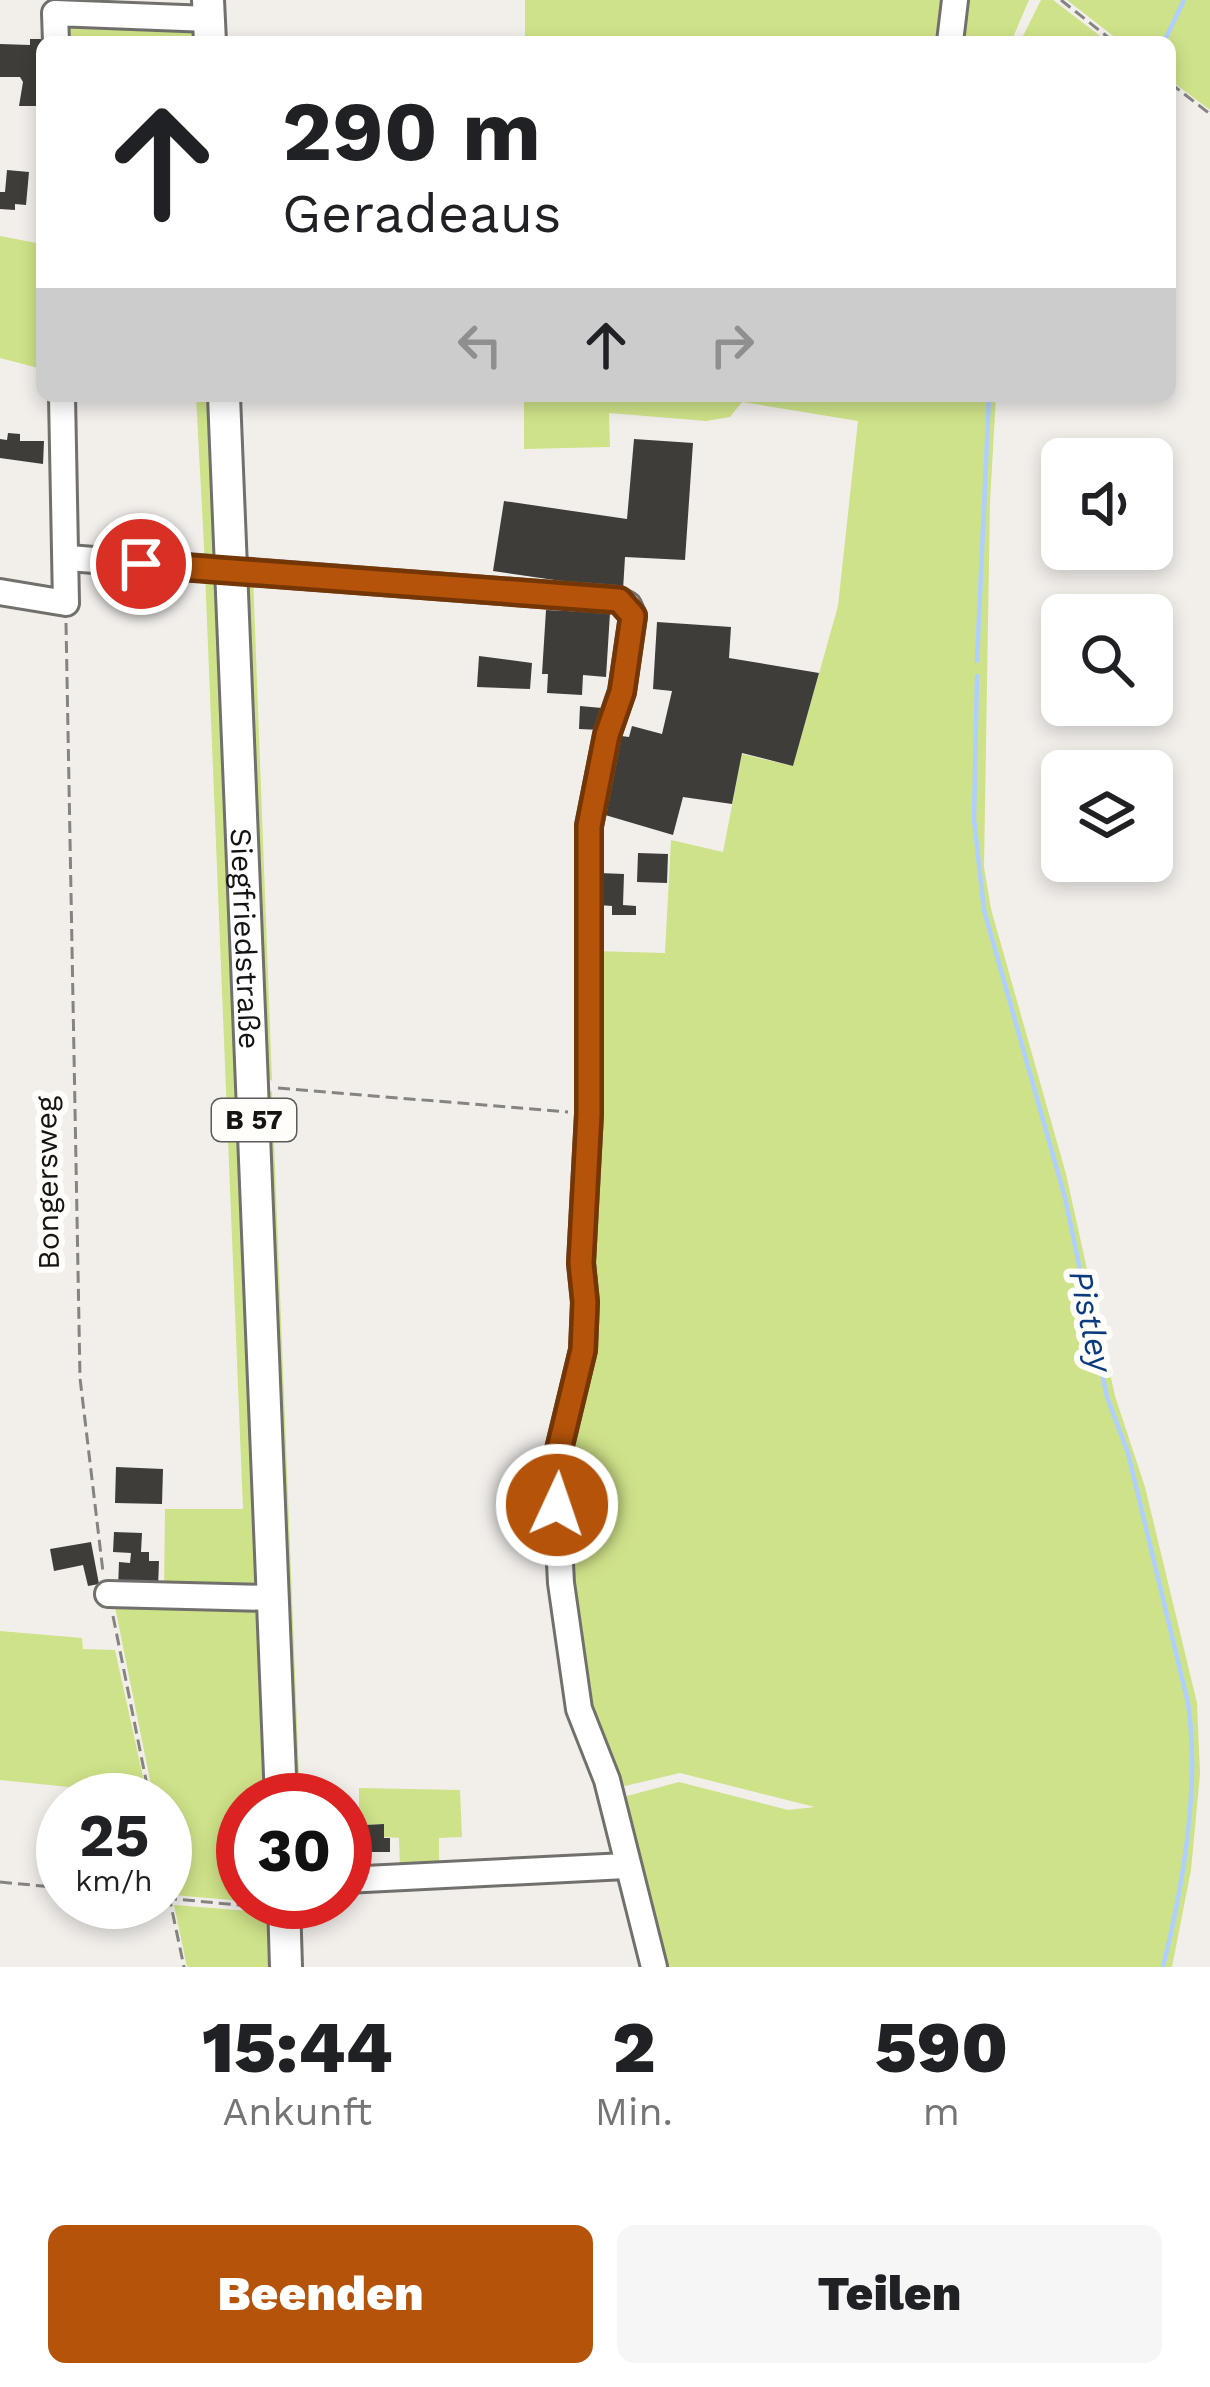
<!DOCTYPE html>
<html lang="de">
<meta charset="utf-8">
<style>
body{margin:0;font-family:"Work Sans",sans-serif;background:#f6f6f6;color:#202124;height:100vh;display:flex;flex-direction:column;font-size:45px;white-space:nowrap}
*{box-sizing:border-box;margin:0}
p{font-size:39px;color:#757577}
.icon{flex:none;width:66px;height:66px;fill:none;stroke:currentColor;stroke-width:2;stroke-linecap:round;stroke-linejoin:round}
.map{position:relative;height:1967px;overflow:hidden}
.side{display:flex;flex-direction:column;background:#fff;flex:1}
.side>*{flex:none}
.hud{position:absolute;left:36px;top:36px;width:1140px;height:366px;border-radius:18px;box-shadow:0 6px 18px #0003;background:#fff;color:#202124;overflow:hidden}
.buttons{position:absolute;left:1041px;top:438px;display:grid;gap:24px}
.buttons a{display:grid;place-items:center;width:132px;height:132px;border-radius:18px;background:#fff;box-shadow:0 6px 18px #0003;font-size:60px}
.speed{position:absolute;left:36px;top:1773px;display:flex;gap:24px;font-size:60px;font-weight:700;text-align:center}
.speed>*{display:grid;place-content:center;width:156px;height:156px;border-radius:50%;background:#fff;box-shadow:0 6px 18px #0003;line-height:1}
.speed small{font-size:30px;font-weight:400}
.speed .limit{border:18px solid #d22;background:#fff;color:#111}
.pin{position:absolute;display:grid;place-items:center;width:102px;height:102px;color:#fff;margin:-51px;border:6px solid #fff;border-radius:50%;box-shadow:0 3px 12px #0007}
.me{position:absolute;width:132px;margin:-66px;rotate:3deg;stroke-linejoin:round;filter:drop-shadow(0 0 9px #0008)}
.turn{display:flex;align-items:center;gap:42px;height:252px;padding:0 48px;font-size:54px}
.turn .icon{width:156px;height:156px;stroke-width:2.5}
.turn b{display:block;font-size:84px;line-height:102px}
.lanes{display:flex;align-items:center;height:114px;padding:0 48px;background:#0003;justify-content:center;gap:60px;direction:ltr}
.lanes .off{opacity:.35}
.eta{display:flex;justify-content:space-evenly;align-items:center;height:204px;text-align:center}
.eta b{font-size:72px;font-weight:800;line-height:84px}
.primary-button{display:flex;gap:24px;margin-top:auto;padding:24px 48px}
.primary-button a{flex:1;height:138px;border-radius:18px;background:#b45309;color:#fff;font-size:48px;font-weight:800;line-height:138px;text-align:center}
.primary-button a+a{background:#f6f6f6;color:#202124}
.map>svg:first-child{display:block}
.green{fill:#cee289}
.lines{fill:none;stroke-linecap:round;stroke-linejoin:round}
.stream{stroke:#afcffe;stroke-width:4.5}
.building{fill:#3f3d39}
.minor-casing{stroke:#72706c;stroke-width:30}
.major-casing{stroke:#72706c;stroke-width:36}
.path{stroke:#868481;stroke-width:3;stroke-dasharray:12 6;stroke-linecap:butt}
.minor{stroke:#fff;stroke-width:24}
.major{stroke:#fff;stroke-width:30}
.route-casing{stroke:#753606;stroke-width:30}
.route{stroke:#b45309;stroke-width:21}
.labels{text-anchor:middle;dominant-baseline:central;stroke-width:12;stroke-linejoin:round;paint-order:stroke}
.shield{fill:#fffdf9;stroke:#5b5a58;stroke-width:3}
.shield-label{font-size:27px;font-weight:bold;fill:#151413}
.street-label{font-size:30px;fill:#151413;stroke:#fffdf9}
.water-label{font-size:33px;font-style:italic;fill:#093b7e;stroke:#fffdf9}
</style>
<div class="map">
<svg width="1210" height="1967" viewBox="0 0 1210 1967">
<rect width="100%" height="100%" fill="#f2efeb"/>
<g class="green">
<path d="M525,0h422l-3,33h-7l-1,8 -411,1z"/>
<path d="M962,0h67l-18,42h-31v-5l-21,-2z"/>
<path d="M1041,0h12l55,42h-88z"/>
<path d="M1067,0h143v110l-40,-30v-38h-49z"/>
<path d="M61,21l123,6 16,5 1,10h-140z"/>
<path d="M0,236l42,8v125l-42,-11z"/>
<path d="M196,396h19l7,162 -17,7z"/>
<path d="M524,396h472l-6,106 -6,365 7,42 75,265 49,222 30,91 52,216 3,71 -9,96 -19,97h-515l-39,-157 9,-14 52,-14 109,28 27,-3 -135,-34 -55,13 -14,-6 -28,-72 -23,-240 27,-116 6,-401 72,2 6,-113 52,12 19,-98 51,12 45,-160 20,-185 -116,-19 -12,15 -24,4 -97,-8 1,34 -86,2z"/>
<path d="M205,572l18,11 40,1005 -99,3 1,-82h78z"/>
<path d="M253,575l19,506 -12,-8 -20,-488z"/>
<path d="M272,1091l28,709h-10l-29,-701z"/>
<path d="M123,1598l124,4 19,11 6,187h-29v101l-70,-6 -8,-40v-55h-11l-39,-193z"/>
<path d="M0,1631l82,7 1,11 32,1 32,145 -147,-15z"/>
<path d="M359,1788l101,2 2,47 -23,1v32l-39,1 -1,-33 -15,-1v-13l-19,1v-8h-6z"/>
<path d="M174,1905l88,7 15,11 2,44h-92z"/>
</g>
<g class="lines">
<g class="stream">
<path d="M1164,42l20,-42"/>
<path d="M977,661l12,-265"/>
<path d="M977,676l-3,143 10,91 81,288 42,199 21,56 60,250c12,82 -5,183 -25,264"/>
</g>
</g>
<g class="building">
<path d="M30,39h12v60h-6v7h-17l4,-24 -3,-5h-20v-33l30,1z"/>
<path d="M7,170l22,2 -3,33 -11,-1v6l-15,-1v-17h5z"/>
<path d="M8,433l12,1v7h24l-1,23 -43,-6v-19l7,1z"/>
<path d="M634,439l59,4 -8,117 -60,-3 -2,33 -130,-19 11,-70 123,18z"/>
<path d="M546,610l64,3 -4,64 -23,-2 -1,20 -35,-2 1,-19h-6z"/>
<path d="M657,622l74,5 -2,31 90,15 -26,93 -51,-13 -10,51 -49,-7 -10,38 -78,-23 19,-77 15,2 3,-11 30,8 10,-43 -19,-2z"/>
<path d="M479,656l53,7 -2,26 -53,-2z"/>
<path d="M580,706l22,2 -1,22 -22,-1z"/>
<path d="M638,853l30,1 -1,29 -30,-1z"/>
<path d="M600,873l24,1 -1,31 13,1v9h-24v-9l-13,-1z"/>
<path d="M116,1467l47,2 -1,35 -47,-1z"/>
<path d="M114,1532l28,1 -1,19h8v9h10l-1,27 -40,1 1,-27 11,1 1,-10 -18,-1z"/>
<path d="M91,1542l8,42 -11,2 -5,-21 -29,6 -4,-22z"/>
<path d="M352,1818h13v7l19,-1v14h6v14h-31v-7h-7z"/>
</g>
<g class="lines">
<g class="minor-casing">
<g id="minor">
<path d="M56,42l-1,-29 154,6"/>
<path d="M950,42l5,-42"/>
<path d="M68,558l551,42 9,5 5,11 -11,75 -15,44 -18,91v288l-8,149 4,39 -2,48 -28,116 6,117 18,126 28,71 47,187"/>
<path d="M0,592l66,11 -4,-207"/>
<path d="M108,1594l163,4"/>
<path d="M345,1880l281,-14"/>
</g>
</g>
<g class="major-casing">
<g id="major">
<path d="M208,0l2,42"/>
<path id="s1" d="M224,396l57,1404"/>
<path d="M284,1902l2,65"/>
</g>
</g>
<g class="path">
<path d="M1061,0l53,42"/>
<path d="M1170,83l40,31"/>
<path d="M66,623l14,755 23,194"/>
<path d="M278,1088l290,24"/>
<path d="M113,1616l37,184"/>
<path d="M165,1877l19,90"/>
<path d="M0,1882l63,6"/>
<path d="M165,1898l94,9"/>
</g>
<use href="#minor" class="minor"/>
<use href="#major" class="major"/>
</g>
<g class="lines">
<g class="route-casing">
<path id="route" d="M141,564l478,36 14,16 -11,76 -15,43 -18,91v288l-8,149 4,39 -2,48 -28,116 2,39"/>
</g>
<use href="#route" class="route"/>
</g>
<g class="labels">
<rect class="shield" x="212" y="1099" width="84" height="42" rx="9"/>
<g class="shield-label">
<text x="254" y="1120">B 57</text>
</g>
<g class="street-label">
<text stroke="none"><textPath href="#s1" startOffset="543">Siegfriedstraße</textPath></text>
<text transform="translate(47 1183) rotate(-91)">Bongersweg</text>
</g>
<g class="water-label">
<text transform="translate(1091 1321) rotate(78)">Pistley</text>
</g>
</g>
</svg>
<div class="buttons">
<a><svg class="icon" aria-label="sound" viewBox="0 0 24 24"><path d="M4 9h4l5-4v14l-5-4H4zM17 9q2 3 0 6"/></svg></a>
<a><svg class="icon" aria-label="search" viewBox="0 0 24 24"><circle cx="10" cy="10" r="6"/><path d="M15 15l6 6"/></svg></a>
<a><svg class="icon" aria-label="layers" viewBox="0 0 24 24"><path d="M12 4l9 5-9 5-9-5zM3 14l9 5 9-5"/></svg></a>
</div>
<div class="speed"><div>25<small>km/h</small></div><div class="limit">30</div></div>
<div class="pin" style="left:141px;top:564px;background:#d93025"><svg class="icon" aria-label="arrive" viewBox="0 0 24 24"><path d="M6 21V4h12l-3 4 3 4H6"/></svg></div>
<svg class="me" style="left:557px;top:1505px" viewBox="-20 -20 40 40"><circle r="17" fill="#b45309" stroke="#fff" stroke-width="3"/><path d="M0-11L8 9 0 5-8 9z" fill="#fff"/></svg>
<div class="hud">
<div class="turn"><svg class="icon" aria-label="ahead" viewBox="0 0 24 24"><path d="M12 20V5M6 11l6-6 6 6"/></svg><div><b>290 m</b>Geradeaus</div></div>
<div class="lanes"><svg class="icon off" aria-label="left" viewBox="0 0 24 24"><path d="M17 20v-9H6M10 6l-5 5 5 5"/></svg><svg class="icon" aria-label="ahead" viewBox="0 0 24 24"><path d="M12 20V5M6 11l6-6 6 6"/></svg><svg class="icon off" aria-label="right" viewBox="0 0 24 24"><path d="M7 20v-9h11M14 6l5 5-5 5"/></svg></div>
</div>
</div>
<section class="side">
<div class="eta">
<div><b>15:44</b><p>Ankunft</p></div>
<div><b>2</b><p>Min.</p></div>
<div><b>590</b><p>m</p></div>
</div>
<div class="primary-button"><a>Beenden</a><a>Teilen</a></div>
</section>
